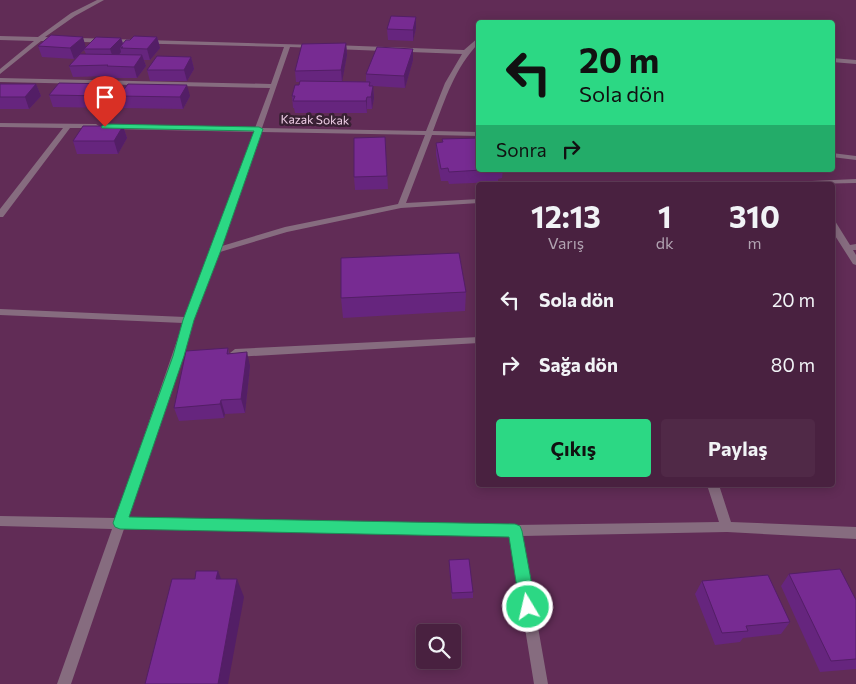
<!DOCTYPE html>
<html lang="tr">
<meta charset="utf-8">
<style>
body{margin:0;font-family:Commissioner,sans-serif;background:#502947;color:#f1f3f6;height:100vh;display:flex;flex-direction:column;font-size:19px;white-space:nowrap}
*{box-sizing:border-box;margin:0}
p{font-size:16px;color:#b1a3b1}
.icon{flex:none;width:28px;height:28px;fill:none;stroke:currentColor;stroke-width:2;stroke-linecap:round;stroke-linejoin:round}
.map{position:relative;flex:1;overflow:hidden}
.drawer{position:absolute;left:476px;top:182px;width:359px;height:305px;display:flex;flex-direction:column;background:#492140;border-radius:5px;box-shadow:0 2px 12px #0003,0 0 0 1px #613e59}
.drawer>*{flex:none}
.hud{position:absolute;left:476px;top:20px;width:359px;height:152px;border-radius:5px;box-shadow:0 2px 12px #0003,0 0 0 1px #613e59;background:#2cd884;color:#111;overflow:hidden}
.controls{position:absolute;left:416px;top:624px;display:grid;gap:10px}
.controls a{display:grid;place-items:center;width:45px;height:45px;border-radius:5px;background:#492140;box-shadow:0 2px 12px #0003,0 0 0 1px #613e59;font-size:25px}
.pin{position:absolute;display:grid;place-items:center;width:42px;height:42px;color:#fff;margin:-51px -21px;border-radius:50% 50% 50% 0;rotate:-45deg;box-shadow:0 0 5px #0007}
.pin .icon{rotate:45deg}
.me{position:absolute;width:55px;margin:-28px;rotate:351deg;stroke-linejoin:round;filter:drop-shadow(0 0 4px #0008)}
.turn{display:flex;align-items:center;gap:18px;height:105px;padding:0 20px;font-size:22px}
.turn .icon{width:65px;height:65px;stroke-width:2.5}
.turn b{display:block;font-size:35px;line-height:42px}
.then{display:flex;align-items:center;height:48px;padding:0 20px;background:#0003;gap:10px;font-size:19px}
.eta{display:flex;justify-content:space-evenly;align-items:center;height:85px;text-align:center}
.eta b{font-size:30px;font-weight:700;line-height:35px}
.button{display:flex;gap:10px;margin-top:auto;padding:10px 20px}
.button a{flex:1;height:58px;border-radius:5px;background:#2cd884;color:#111;font-size:20px;font-weight:700;line-height:58px;text-align:center}
.button a+a{background:#502947;color:#f1f3f6}
ul{padding:0;list-style:none}
li{display:flex;align-items:center;gap:15px;height:65px;padding:0 20px}
li div{flex:1}
li b{display:block;font-size:19px}
li em{font-style:normal}
.map>svg:first-child{display:block}
.lines{fill:none;stroke-linecap:round;stroke-linejoin:round}
.street{fill:#866c7f;fill-rule:evenodd}
.wall{fill:#66257e}
.shaded-wall{fill:#531e66}
.building{fill:#772b92;stroke:#531e66}
.route{fill:#2cd884;stroke:#1d8c56}
.labels{text-anchor:middle;dominant-baseline:central;stroke-width:5;stroke-linejoin:round;paint-order:stroke}
.far-street-label{font-size:12px;fill:#f0cfe7;stroke:#382033}
</style>
<div class="map">
<svg width="856" height="684" viewBox="0 0 856 684">
<rect width="100%" height="100%" fill="#612c56"/>
<g class="lines">
<g class="street">
<path d="M97,0h7l-29,16 -30,21 271,8v2l-2,1 -24,-1 -28,81 164,3 19,-48 17,-29 -129,-5 -3,-2 3,-2 131,5 15,-13v6c-24,24 -34,57 -46,88l46,1v4l-47,-1 -26,68 73,-4v4l-78,5 -114,24 -67,20 -26,68 -66,198 387,7 204,-3 -12,-37h12l12,37 125,5v12l-129,-7 -205,4 26,148h-14l-24,-148 -386,-7 -53,155h-14l55,-155 -112,-3v-10l116,2 67,-195 -183,-8v-6l185,8 27,-67 42,-118 -143,-3 -4,-2 4,-2 144,3 15,-40 -270,-6v-4l271,6 13,-37 -243,-6 -41,33v-5l34,-28 -34,-1v-4l38,1 33,-24zM261,132l164,3 -27,69 -113,23 -63,19z"/>
<path d="M832,58l24,2v4l-24,-2z"/>
<path d="M0,123l96,1 3,2 -3,2h-26l-67,89h-3v-8l63,-81 -63,-1z"/>
<path d="M832,153l24,3v4l-24,-3z"/>
<path d="M856,179v4l-92,2 4,-2z"/>
<path d="M832,221h3l15,24 6,-1v6h-3l3,5v10l-3,-1 -21,-33z"/>
<path d="M479,337v6l-244,14 -5,-4 5,-4z"/>
</g>
</g>
<g class="wall">
<path d="M416,28l-3,13 -25,-1 -1,-11z"/>
<path d="M157,37l3,11 -10,12h-6l2,6 -9,12h-27v-2l-37,1 -4,-11 17,-12 -2,-4 -10,9 -32,-2 -4,-11 48,1 35,-9 2,5 7,-3z"/>
<path d="M346,43l1,12 -5,26 24,1v-8l47,-25v11l-8,28 -32,-2 1,12 -2,11h-5v4h-72l-1,-5h-1l-1,-12 8,-14h-4l-1,-11z"/>
<path d="M191,57l3,12 -7,12h-37l-3,-11z"/>
<path d="M0,84h36l5,12 -12,13h-29z"/>
<path d="M115,84l4,11 -9,13 -57,-1 -4,-12z"/>
<path d="M119,96h71l-7,13 -60,-1z"/>
<path d="M123,126l4,12 -9,16h-41l-4,-13z"/>
<path d="M385,137l3,52 -33,1 -1,-13z"/>
<path d="M442,139l37,31h24l-1,8 -4,1v3l-49,2 -1,-3h-7l-5,-26v-12l6,-1z"/>
<path d="M466,292l-1,19 -122,7 -2,-20z"/>
<path d="M228,348l1,5 21,13 -5,47 -20,1 -1,4 -45,3 -5,-13z"/>
<path d="M449,560l24,32v6l-21,1 -3,-32z"/>
<path d="M789,574l67,26v69l-36,3 -39,-86z"/>
<path d="M702,581l88,41 -9,12 -38,4 -3,4 -25,3 -20,-51z"/>
</g>
<g class="shaded-wall">
<path d="M416,17v11l-3,13v-11z"/>
<path d="M83,37l3,11 -2,1v1l-10,9 -4,-11z"/>
<path d="M157,37l3,11 -10,12 -3,-11z"/>
<path d="M121,38l3,10 -1,-1h-3l1,5 -7,9 -4,-12z"/>
<path d="M346,43l1,12 -5,27 -1,-12z"/>
<path d="M413,49v11l-8,28 -1,-12z"/>
<path d="M142,55l4,11 -9,12 -3,-11z"/>
<path d="M191,57l3,12 -7,12 -3,-11z"/>
<path d="M36,84l5,12 -12,13 -4,-12z"/>
<path d="M115,84l4,11 -9,13 -4,-12z"/>
<path d="M187,85l3,11 -7,13 -3,-12z"/>
<path d="M373,86l1,12 -2,11 -1,-12z"/>
<path d="M367,97v16l-1,-12z"/>
<path d="M123,126l4,12 -9,16 -4,-13z"/>
<path d="M247,352l3,14 -5,47 -4,-14z"/>
<path d="M221,400l4,14 -1,4 -4,-14z"/>
<path d="M218,571l7,18 -9,-10z"/>
<path d="M237,579l7,18 -16,87h-10z"/>
</g>
<g class="building">
<path d="M391,16l25,1 -3,13 -26,-1z"/>
<path d="M51,35l32,2 -13,11 -32,-2z"/>
<path d="M134,36l23,1 -10,12 -26,-1 2,-1h-3l6,-7h4z"/>
<path d="M96,37l25,1 -11,11h-26z"/>
<path d="M346,43l-5,27 -46,1 7,-27z"/>
<path d="M377,47l36,2 -9,27 -38,-2z"/>
<path d="M80,54l62,1 -8,12 -27,-1 1,-1 -39,1z"/>
<path d="M157,56l34,1 -7,13h-37z"/>
<path d="M300,81l70,1 -1,4h4l-2,11h-4l-1,4h-73l2,-5h-3l3,-11h4z"/>
<path d="M59,83l56,1 -9,12 -57,-1z"/>
<path d="M0,84h36l-11,13h-25z"/>
<path d="M128,84l59,1 -7,12 -61,-1z"/>
<path d="M83,126h40l-9,15h-41z"/>
<path d="M385,137l2,39 -33,1v-39z"/>
<path d="M479,138v32h2l-32,2 -1,-4 -7,1 -5,-26 7,-1 -1,-3z"/>
<path d="M459,253l7,39 -125,6v-40z"/>
<path d="M228,348l-1,6 20,-2 -6,47 -20,1 -1,4 -46,4 12,-57z"/>
<path d="M469,559l4,33 -21,1 -3,-33z"/>
<path d="M840,569l16,31v59l-25,2 -42,-87z"/>
<path d="M196,571h22l-2,8h21l-19,105h-73l27,-105h23z"/>
<path d="M768,575l22,47 -44,4 2,5 -26,2 -20,-52z"/>
</g>
<path class="route" d="M105,124l154,3 4,2 -42,121 -27,70 -10,36 -55,161 386,7 5,2 2,5 14,76 -3,5 -5,3 -6,-3 -2,-5 -11,-70 -389,-8 -5,-2 -2,-4 60,-167 10,-36 71,-189 -152,-3 -1,-1z"/>
<g class="labels">
<g class="far-street-label">
<text transform="translate(315 119) rotate(1)">Kazak Sokak</text>
</g>
</g>
</svg>
<div class="controls">
<a><svg class="icon" aria-label="search" viewBox="0 0 24 24"><circle cx="10" cy="10" r="6"/><path d="M15 15l6 6"/></svg></a>
</div>
<div class="pin" style="left:105px;top:127px;background:#d93025"><svg class="icon" aria-label="arrive" viewBox="0 0 24 24"><path d="M6 21V4h12l-3 4 3 4H6"/></svg></div>
<svg class="me" style="left:528px;top:607px" viewBox="-20 -20 40 40"><circle r="17" fill="#2cd884" stroke="#fff" stroke-width="3"/><path d="M0-11L8 9 0 5-8 9z" fill="#fff"/></svg>
<div class="hud">
<div class="turn"><svg class="icon" aria-label="left" viewBox="0 0 24 24"><path d="M17 20v-9H6M10 6l-5 5 5 5"/></svg><div><b>20 m</b>Sola dön</div></div>
<div class="then">Sonra<svg class="icon" aria-label="right" viewBox="0 0 24 24"><path d="M7 20v-9h11M14 6l5 5-5 5"/></svg></div>
</div>
<section class="drawer">
<div class="eta">
<div><b>12:13</b><p>Varış</p></div>
<div><b>1</b><p>dk</p></div>
<div><b>310</b><p>m</p></div>
</div>
<ul>
<li><svg class="icon" aria-label="left" viewBox="0 0 24 24"><path d="M17 20v-9H6M10 6l-5 5 5 5"/></svg><div><b>Sola dön</b></div><em>20 m</em></li>
<li><svg class="icon" aria-label="right" viewBox="0 0 24 24"><path d="M7 20v-9h11M14 6l5 5-5 5"/></svg><div><b>Sağa dön</b></div><em>80 m</em></li>
</ul>
<div class="button"><a>Çıkış</a><a>Paylaş</a></div>
</section>
</div>
